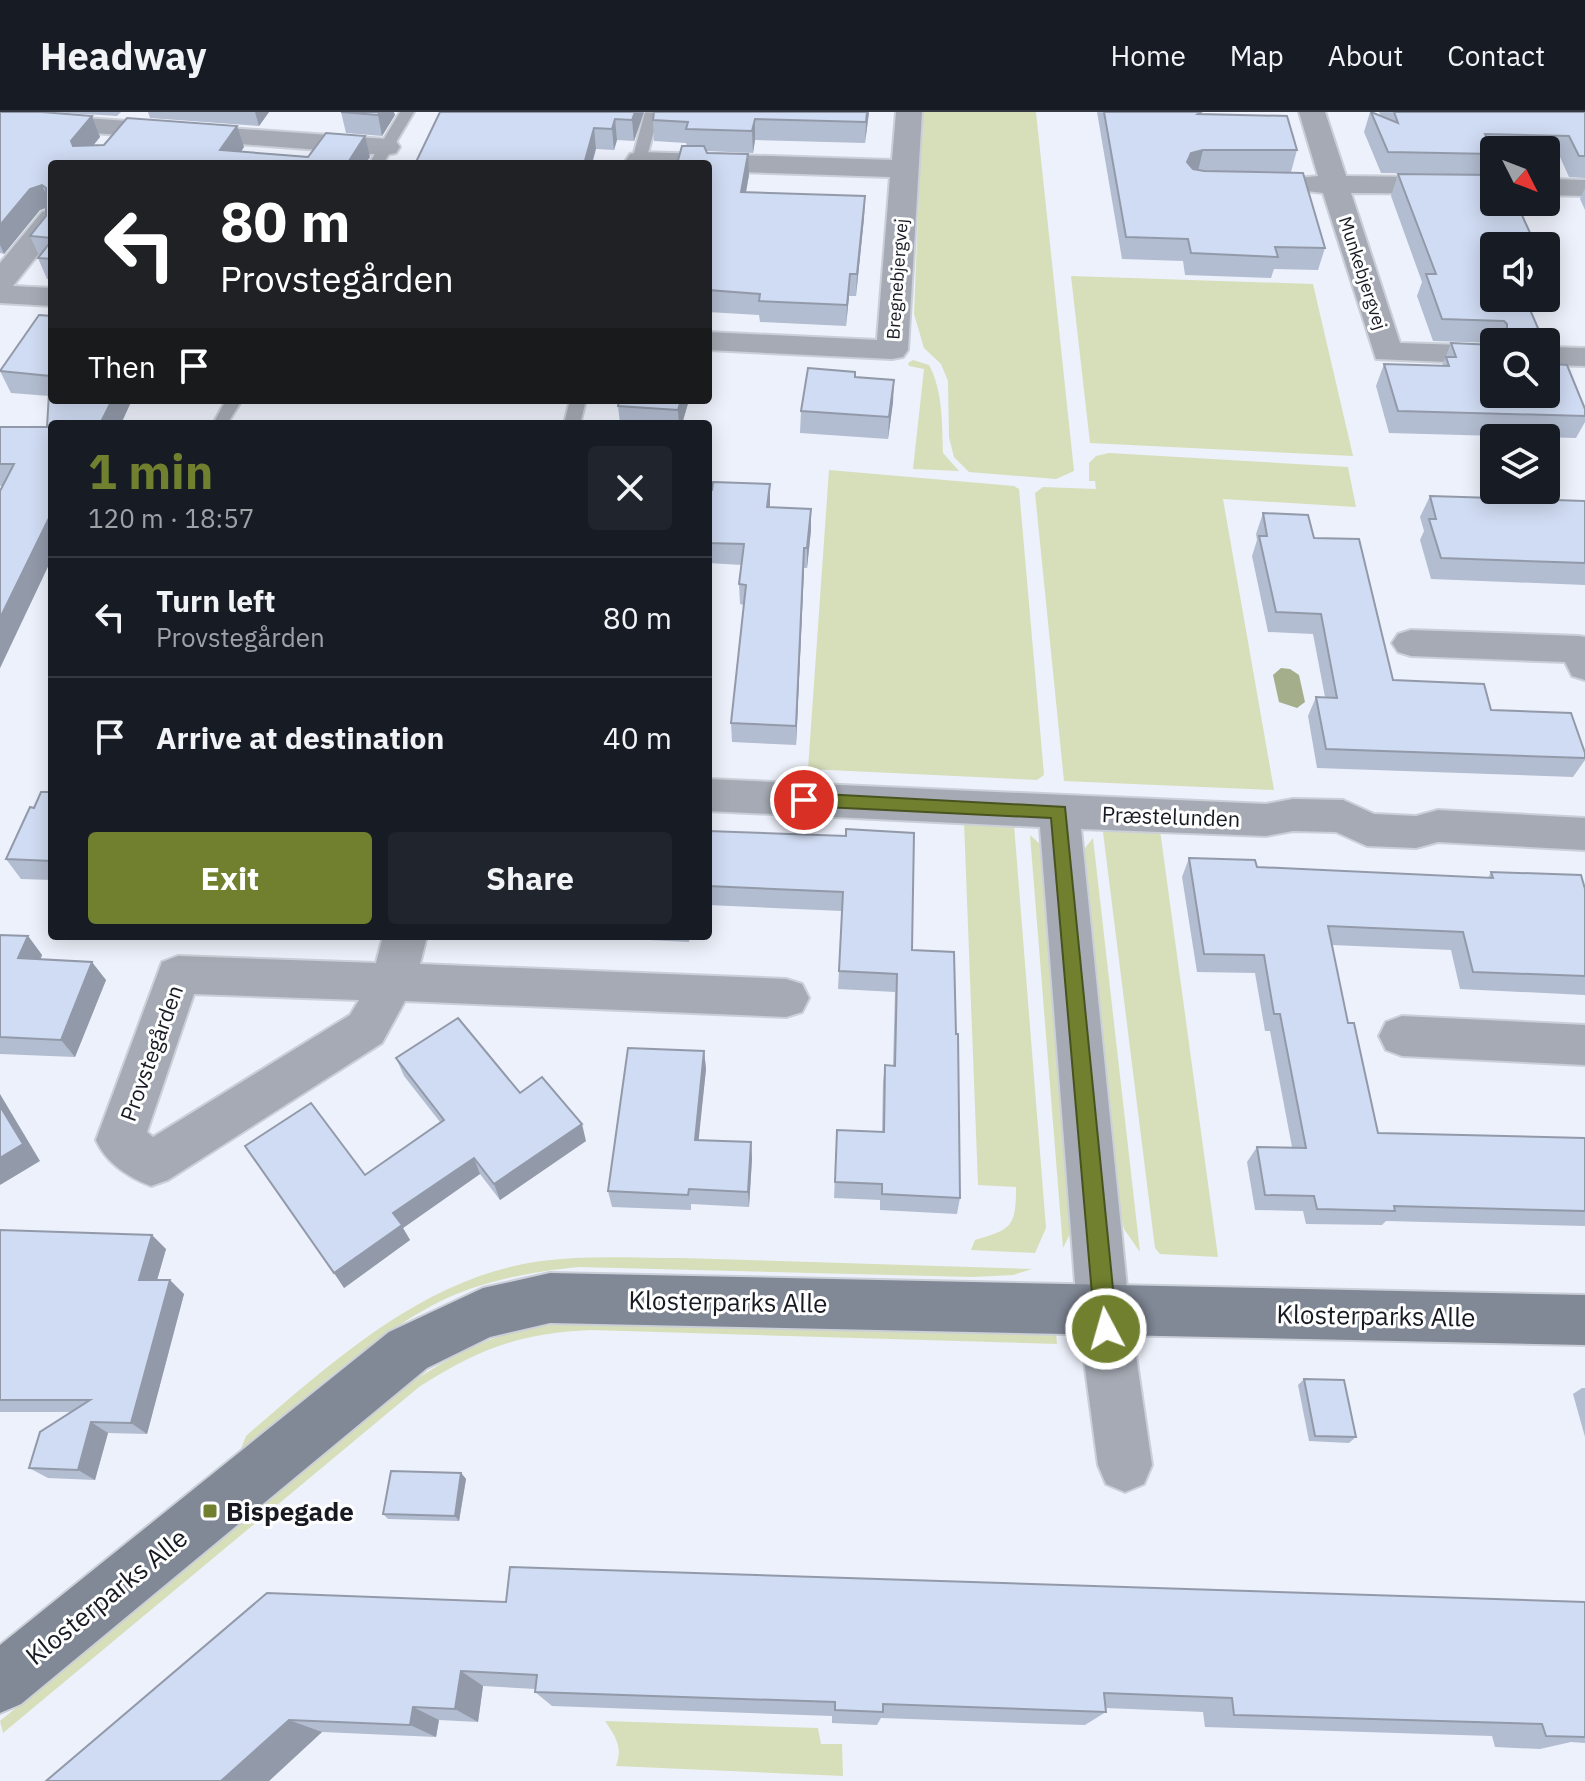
<!DOCTYPE html>
<meta charset="utf-8">
<style>
body{margin:0;font-family:"IBM Plex Sans",sans-serif;background:#20242c;color:#f1f3f6;height:100vh;display:flex;flex-direction:column;font-size:30px;white-space:nowrap}
*{box-sizing:border-box;margin:0}
p{font-size:26px;color:#9ea1a6}
.icon{flex:none;width:44px;height:44px;fill:none;stroke:currentColor;stroke-width:2;stroke-linecap:round;stroke-linejoin:round}
.map{position:relative;flex:1;overflow:hidden}
.panel{position:absolute;left:48px;top:308px;width:664px;height:520px;display:flex;flex-direction:column;background:#171b24;border-radius:8px;box-shadow:0 4px 20px #0003}
.panel>*{flex:none}
.hud{position:absolute;left:48px;top:48px;width:664px;height:244px;border-radius:8px;box-shadow:0 4px 20px #0003;background:#202124;color:#fff;overflow:hidden}
.needle{width:52px;rotate:132deg}
.buttons{position:absolute;left:1480px;top:24px;display:grid;gap:16px}
.buttons a{display:grid;place-items:center;width:80px;height:80px;border-radius:8px;background:#171b24;box-shadow:0 4px 20px #0003;font-size:40px}
.pin{position:absolute;display:grid;place-items:center;width:68px;height:68px;color:#fff;margin:-34px;border:4px solid #fff;border-radius:50%;box-shadow:0 2px 8px #0007}
.me{position:absolute;width:88px;margin:-44px;rotate:354deg;stroke-linejoin:round;filter:drop-shadow(0 0 6px #0008)}
.turn{display:flex;align-items:center;gap:28px;height:168px;padding:0 40px;font-size:36px}
.turn .icon{width:104px;height:104px;stroke-width:2.5}
.turn b{display:block;font-size:56px;line-height:68px}
.then{display:flex;align-items:center;height:76px;padding:0 40px;background:#0003;gap:16px;font-size:30px}
.round{display:grid;place-items:center;flex:none;width:84px;height:84px;border-radius:8px;background:#20242c}
.head{display:flex;align-items:center;justify-content:space-between;height:136px;padding:0 40px}
h1{font-size:48px;font-weight:700;line-height:60px;color:#70802f}
.cta{display:flex;gap:16px;margin-top:auto;padding:16px 40px}
.cta a{flex:1;height:92px;border-radius:8px;background:#70802f;color:#fff;font-size:32px;font-weight:700;line-height:92px;text-align:center}
.cta a+a{background:#20242c;color:#f1f3f6}
ul{padding:0;list-style:none}
li{display:flex;align-items:center;gap:24px;height:120px;padding:0 40px;border-top:2px solid #363941}
li div{flex:1}
li b{display:block;font-size:30px}
li em{font-style:normal}
header{display:flex;align-items:center;gap:48px;box-sizing:border-box;height:112px;padding:0 40px;background:#171b24;border-bottom:2px solid #363941}
header strong{font-size:38px}
nav{display:flex;gap:44px;margin-inline-start:auto;font-size:28px}
.map>svg:first-child{display:block}
.green{fill:#d6dfba}
.water{fill:#a5ae8a}
.lines{fill:none;stroke-linecap:round;stroke-linejoin:round}
.lane-casing{stroke:#cbcfd8;stroke-width:4}
.street-casing{stroke:#cbcfd8;stroke-width:4}
.secondary-casing{stroke:#cbcfd8;stroke-width:4}
.lane{fill:#a5aab4;fill-rule:evenodd}
.street{fill:#a5aab4;fill-rule:evenodd}
.secondary{fill:#818896;fill-rule:evenodd}
.wall{fill:#b3bdd1}
.shaded-wall{fill:#929aaa}
.building{fill:#d0dcf3;stroke:#929aaa;stroke-width:2}
.route{fill:#70802f;stroke:#49531f;stroke-width:2}
.poi-dot{fill:#70802f;stroke:#fefefe;stroke-width:3}
.labels{text-anchor:middle;dominant-baseline:central;stroke-width:6;stroke-linejoin:round;paint-order:stroke}
.far-street-label{font-size:18px;fill:#171a23;stroke:#fefefe}
.street-label{font-size:22px;fill:#171a23;stroke:#fefefe}
.near-street-label{font-size:26px;fill:#171a23;stroke:#fefefe}
.near-poi-label{font-size:26px;font-weight:bold;fill:#171a23;stroke:#fefefe;text-anchor:start}
</style>
<header>
<strong>Headway</strong>
<nav><a>Home</a><a>Map</a><a>About</a><a>Contact</a></nav>
</header>
<div class="map">
<svg width="1585" height="1669" viewBox="0 0 1585 1669">
<rect width="100%" height="100%" fill="#edf1fb"/>
<g class="green">
<path d="M922,0h114l38,359 -18,8 -87,-7 -15,-15 -5,-20 -1,-56 -7,-17 -17,-16 -10,-34z"/>
<path d="M1071,164l242,8 40,172 -263,-13z"/>
<path d="M913,248l16,5c14,26 13,59 14,88l16,18 -46,-2 11,-100 -15,-3 -1,-3z"/>
<path d="M1109,341l239,14 8,40 -133,-8 51,291 -210,-9 -29,-288 8,-6 53,2 -1,-8h-6v-18l7,-7z"/>
<path d="M829,358l185,16 5,3 25,286 -7,5 -229,-11z"/>
<path d="M964,710l50,3 32,403 -11,25 -64,-3 4,-10c37,-11 41,-13 41,-53l-38,-2z"/>
<path d="M1114,717l46,1 58,427 -58,-3 -5,-6 -52,-416z"/>
<path d="M1030,723l11,10 6,29 31,344 -15,30z"/>
<path d="M1093,726l47,414 -16,-23 -6,-25 -37,-351z"/>
<path d="M682,1146l350,11 -19,6 -41,2 -393,-10c-42,4 -81,11 -120,26 -70,27 -158,110 -219,158l6,-15c86,-74 178,-159 295,-175 46,-6 94,-3 141,-3z"/>
<path d="M591,1209l465,12 1,11 -466,-14c-72,3 -112,19 -172,57l-416,346 -3,-12 412,-339c64,-42 101,-56 179,-61z"/>
<path d="M605,1609l213,7 3,16h21l1,32 -227,-10c7,-19 0,-29 -11,-45z"/>
</g>
<path class="water" d="M1281,556l9,1 9,6 6,27 -8,6 -18,-6 -6,-27z"/>
<g class="lines">
<g class="lane-casing">
<g id="lane">
<path d="M400,0h14l-31,52h-14z"/>
<path d="M645,0h14l-14,52h-14z"/>
<path d="M226,288h16l-15,24h-14z"/>
<path d="M570,288h16l-6,24h-16z"/>
</g>
</g>
<g class="street-casing">
<g id="street">
<path d="M0,0l386,27 10,2 4,6 -4,6 -10,2 -386,-29z"/>
<path d="M896,0h26l-14,238 -5,7 -11,2 -184,-9v-18l169,8 13,-163 -182,-6v-7h-79l-3,-4 4,-6 10,-2 252,8z"/>
<path d="M1299,0h26l21,64 148,2v16l-143,-1 49,150 94,3v18l-118,-5 -53,-166 -24,-3 -4,-6 4,-6 19,-2z"/>
<path d="M1546,67l39,1v16l-39,-1z"/>
<path d="M52,97v28l-39,49 39,2v18l-52,-3v-40l42,-51z"/>
<path d="M1546,235l39,1v18l-39,-1z"/>
<path d="M1411,518l168,6 6,1v43l-13,-4 -7,-14 -154,-6 -13,-4 -6,-9 6,-9z"/>
<path d="M708,667l558,25 27,-5 50,1 31,14 42,2 22,-6 147,8v32l-147,-8 -22,6 -49,-2 -31,-14 -43,-1 -27,5 -185,-7 48,479 23,157 -8,19 -19,8 -19,-8 -8,-19 -21,-157 -37,-481 -332,-16z"/>
<path d="M383,824h44l-7,28 366,15 16,5 7,14 -7,14 -16,5 -381,-16 -23,42 -214,137 -17,6c-23,-9 -45,-23 -55,-46l66,-178 16,-6 198,7zM194,882l165,6 -9,15 -197,122 -6,-5z"/>
<path d="M1402,904l183,9v40l-183,-9 -16,-6 -7,-14 7,-14z"/>
</g>
</g>
<g class="secondary-casing">
<path id="secondary" d="M550,1161l1035,22v50l-1035,-22 -60,14 -63,31 -406,336 -21,9v-68l389,-313 94,-44z"/>
</g>
<use href="#lane" class="lane"/>
<use href="#street" class="street"/>
<use href="#secondary" class="secondary"/>
</g>
<g class="wall">
<path d="M0,0l92,4 8,21 -7,8 151,2 -3,5 67,5h62l-5,7h-313v116l-5,-1 -9,-21 1,-2 -9,-20 16,-20v-8l-6,2 -36,44 -4,-1z"/>
<path d="M51,0h70l-4,4z"/>
<path d="M148,0h121l-10,14 -109,-8z"/>
<path d="M341,0l54,3 -13,21 -36,-3z"/>
<path d="M440,0h204l-10,29 -17,-1 -3,10 -18,-1z"/>
<path d="M654,0h215l-4,31 -110,-3 -2,13 -47,-2 1,2 42,22 -3,17 119,4 -1,22 -8,78h-7l-3,30 -86,-4 -1,-7 -51,-3v-148l-21,-18 -1,-3 -32,-2 -1,-21z"/>
<path d="M1097,0h104v2l96,36 -6,22 -89,-1 123,77 -7,22 -44,-1 -3,9 -86,-3 -2,-14 -61,-2z"/>
<path d="M1370,0l11,4 -2,-4h206v66l-16,-1 -9,-20h-14v-7h-52v6l-8,19 8,71 50,96 -50,1 -61,-2 -16,-45 5,-14 -31,-86 7,-22h52l-69,-1 -17,-41z"/>
<path d="M1585,76v22l-5,-11z"/>
<path d="M52,204v242l-52,110v-177l2,-5h-2v-59h47l2,-31 -38,-3 -11,-22z"/>
<path d="M1451,231l102,21 32,45v13l-9,16 -187,-5 -13,-47 8,-22 58,2z"/>
<path d="M855,265l38,25 -5,37 -88,-6 1,-22z"/>
<path d="M689,288l-7,24h-62l-2,-18z"/>
<path d="M708,378l62,17 41,2v21l-4,38h-3l-8,177 -64,-3 -1,-19 13,-118 -4,-1 -1,-20 3,-19 -34,-2z"/>
<path d="M1430,384l155,5v84l-154,-6 -11,-39 4,-9 -4,-14z"/>
<path d="M1263,401l51,25 79,142 98,30 94,43v7l-12,17 -256,-9 -9,-52 8,-19h9l-12,-63 -45,-2 -16,-76 5,-16 -1,-6z"/>
<path d="M52,680v88l-31,-1 -15,-20 28,-51z"/>
<path d="M708,719l138,5 66,114 48,248 -3,16 -77,-4v-10l-46,-2 3,-68 45,2 1,-50 2,-17 8,1 2,-74 -57,-3 4,-78 -134,-6z"/>
<path d="M1189,746l68,9 231,11 3,-6 94,17v106l-125,-6 -9,-39 -119,-5 16,78 30,110 207,5v88l-199,-5 -4,4 -76,-1 -3,-13 -48,-1 -8,-48 10,-15h35l-22,-116h-5l-10,-58 -58,-1 -15,-95z"/>
<path d="M0,823l28,1 14,19 -1,4 65,21 -31,77 -75,-3z"/>
<path d="M569,824h121l-1,6z"/>
<path d="M704,939l2,18 -8,71 53,2 1,17 -3,48 -58,-3v6l-79,-3 -4,-16z"/>
<path d="M396,946l124,35 66,48 -86,59 -20,-26 -77,54 7,12 -66,48 21,-113 75,-53 -36,-46z"/>
<path d="M0,1118l166,19 -9,31 27,14 -37,140 -39,-1 -13,47 -47,-2 -19,-10 43,-56h-72z"/>
<path d="M1304,1267l52,58 -7,6 -40,-2 -11,-56z"/>
<path d="M1582,1276h3v49l-12,-43z"/>
<path d="M461,1361l5,6 -7,42 -71,-2 -5,-5z"/>
<path d="M506,1490h1079v141l-14,-1 -31,7 -45,-2 -3,-11 -287,-9 -2,-15 -97,-4v4l-21,13 -204,-7 -4,7 -45,-2v-7l-280,-10 -17,-14v-3l-52,-3 -5,36 -39,-2 -3,17 -114,-5 -53,49h-223z"/>
</g>
<g class="shaded-wall">
<path d="M255,0h14l-10,14z"/>
<path d="M379,0h15l1,3 -13,21 -4,-21z"/>
<path d="M635,0h9l-10,29 -2,-21z"/>
<path d="M867,0h2l-4,31 1,-21z"/>
<path d="M92,4l8,21 -20,25 -9,-21z"/>
<path d="M615,7l2,21 -3,10 -2,-21z"/>
<path d="M755,7v21l-2,13 -1,-22z"/>
<path d="M237,14l7,21 -12,17 -12,-14z"/>
<path d="M594,16l2,21 -4,15h-8z"/>
<path d="M365,24l5,21 -5,7h-18z"/>
<path d="M1203,38l-5,21 -12,3 1,-12 4,-9z"/>
<path d="M748,42l1,21 -7,38 -1,-21z"/>
<path d="M42,73l9,21 -11,4 -36,44 -4,-9v-20l30,-36z"/>
<path d="M865,84l-1,22 -8,78 1,-22z"/>
<path d="M850,162l-1,22 -3,30 1,-21z"/>
<path d="M894,268l-1,22 -5,37 1,-22z"/>
<path d="M112,288h20l-11,24h-21z"/>
<path d="M681,288h8l-7,24h-3l-1,-14z"/>
<path d="M770,372v21l-3,23v-21z"/>
<path d="M811,397v21l-4,38v-20z"/>
<path d="M52,400v46l-52,110v-50z"/>
<path d="M804,436v20l-8,177v-19z"/>
<path d="M28,824l14,19 -9,21 -15,-18z"/>
<path d="M92,850l14,18 -31,77 -14,-17z"/>
<path d="M704,939l2,18 -9,87 -2,-16z"/>
<path d="M0,982l40,67 -40,24z"/>
<path d="M582,1012l4,17 -86,59 -6,-16z"/>
<path d="M751,1030l1,17 -3,48 -1,-15z"/>
<path d="M474,1046l6,16 -77,54 7,12 -66,48 -10,-15 59,-60z"/>
<path d="M152,1123l14,14 -13,45 -14,-14z"/>
<path d="M170,1168l14,14 -37,140 -16,-11z"/>
<path d="M91,1310l17,11 -13,47 -17,-10z"/>
<path d="M461,1361l5,6 -7,42 -4,-5z"/>
<path d="M461,1559l22,15 -5,36 -23,-13z"/>
<path d="M413,1595l26,13 -3,17 -26,-12z"/>
<path d="M289,1608l33,12 -53,49h-48z"/>
</g>
<g class="building">
<path d="M0,0h42l50,4 -21,25 2,5 31,-1 23,-27 110,8 -17,24 88,7 18,-24 39,3 -18,28h-295v74l-22,-2 16,-20v-28l-4,-3 -12,4 -30,36z"/>
<path d="M341,0h38l-1,3z"/>
<path d="M440,0h195l-3,8 -17,-1 -3,10 -18,-1 -10,36h-169z"/>
<path d="M654,0h213l-1,10 -111,-3 -3,12 -66,-2 2,-7 -35,-2z"/>
<path d="M1104,0h97l-3,2 89,2 10,34h-94l-12,3 -4,9 6,7 11,2 99,2 22,75 -50,-1 3,10 -87,-4 -3,-14 -62,-2z"/>
<path d="M1371,0l27,11 -4,-11h191v44h-6l-10,-20 -84,-2 9,20 -106,-2z"/>
<path d="M682,34h22l3,7 41,1 -7,38 124,4 -8,78h-7l-3,31 -88,-4 1,-7 -52,-4v-126h-31z"/>
<path d="M1398,62l96,1v27h22l20,44h-42v52h31l19,44h-37v-18l-3,-3 -62,-2 -16,-45h10z"/>
<path d="M52,128v19l-14,-1z"/>
<path d="M39,203l13,1v84h60l-12,24h-48v88l-52,106v-127l14,-27h-14v-37h47l3,-51 -50,-5z"/>
<path d="M1451,231l43,2v49h52v-46l7,16 14,1 18,44v7l-187,-5 -14,-47 65,2 -3,-9h10z"/>
<path d="M808,256l47,4v5l39,3 -5,37 -88,-6z"/>
<path d="M619,288h62l-3,10 -60,-4z"/>
<path d="M713,370l57,2 -3,23 44,2 -4,39h-3l-8,178 -65,-3 15,-138 -7,-1 5,-40 -36,-1v-53h4z"/>
<path d="M1430,384l155,5v62l-144,-5 -12,-39h7z"/>
<path d="M1263,401l45,2 6,23 45,1 34,141 91,4 7,26 80,3 14,40v5l-259,-9 -10,-52 21,1 -16,-84 -45,-2 -17,-76h8z"/>
<path d="M41,680h11v69l-46,-2 24,-52 4,1z"/>
<path d="M846,717l68,4 -2,117 42,2 2,82h2l2,164 -78,-4v-10l-47,-2 2,-52 47,2 1,-67 10,1 2,-92 -58,-3 4,-79 -135,-6v-55l138,5z"/>
<path d="M1189,746l66,2 2,7 236,11 -2,-6 90,3 4,14v87l-112,-4 -10,-40 -135,-6 20,97h6l24,110 207,5v73l-191,-5 1,5 -78,-2 -3,-13 -49,-1 -8,-48 49,1 -26,-134h-6l-10,-59 -60,-1z"/>
<path d="M0,823l28,1 -10,22 74,4 -31,78 -61,-3z"/>
<path d="M458,906l62,75 22,-16 40,47 -88,60 -20,-26 -81,55 9,12 -68,48 -89,-127 66,-43 54,72 79,-55 -48,-62z"/>
<path d="M628,936l76,3 -9,89 56,2 -3,50 -59,-3 -1,6 -80,-4z"/>
<path d="M0,994l23,38 -23,14z"/>
<path d="M0,1118l152,5 -13,45h31l-39,143 -40,-1 -13,48 -49,-2 11,-36 50,-32h-90z"/>
<path d="M1304,1267l40,1 12,57 -41,-1z"/>
<path d="M391,1359l70,2 -6,43 -72,-2z"/>
<path d="M510,1455l1075,35v135l-39,-1 -4,-12 -308,-9 -2,-17 -128,-5 2,19 -223,-8v8l-48,-2v-8l-300,-10 2,-17 -76,-4 -6,38 -42,-2 -3,18 -121,-5 -68,61h-175l221,-188 239,9z"/>
</g>
<path class="route" d="M804,681l261,14 52,522 -3,8 -8,3 -7,-3 -4,-8 -44,-511 -247,-12 -9,-6z"/>
<rect class="poi-dot" x="202" y="1391" width="16" height="16" rx="4"/>
<g class="labels">
<g class="far-street-label">
<text transform="translate(1363 161) rotate(72)">Munkebjergvej</text>
<text transform="translate(897 167) rotate(-86)">Bregnebjergvej</text>
</g>
<g class="street-label">
<text transform="translate(1171 704) rotate(2)">Præstelunden</text>
<text transform="translate(151 941) rotate(-70)">Provstegården</text>
</g>
<g class="near-street-label">
<text transform="translate(728 1189) rotate(1)">Klosterparks Alle</text>
<text transform="translate(1376 1203) rotate(1)">Klosterparks Alle</text>
<text transform="translate(106 1484) rotate(-39)">Klosterparks Alle</text>
</g>
<g class="near-poi-label">
<text x="226" y="1399">Bispegade</text>
</g>
</g>
</svg>
<div class="buttons">
<a><svg class="needle" viewBox="-14 -14 28 28"><path d="M0-13l5 13h-10z" fill="#e53935"/><path d="M0 13l5-13h-10z" fill="#9ea1a6"/></svg></a>
<a><svg class="icon" aria-label="sound" viewBox="0 0 24 24"><path d="M4 9h4l5-4v14l-5-4H4zM17 9q2 3 0 6"/></svg></a>
<a><svg class="icon" aria-label="search" viewBox="0 0 24 24"><circle cx="10" cy="10" r="6"/><path d="M15 15l6 6"/></svg></a>
<a><svg class="icon" aria-label="layers" viewBox="0 0 24 24"><path d="M12 4l9 5-9 5-9-5zM3 14l9 5 9-5"/></svg></a>
</div>
<div class="pin" style="left:804px;top:688px;background:#d93025"><svg class="icon" aria-label="arrive" viewBox="0 0 24 24"><path d="M6 21V4h12l-3 4 3 4H6"/></svg></div>
<svg class="me" style="left:1106px;top:1217px" viewBox="-20 -20 40 40"><circle r="17" fill="#70802f" stroke="#fff" stroke-width="3"/><path d="M0-11L8 9 0 5-8 9z" fill="#fff"/></svg>
<div class="hud">
<div class="turn"><svg class="icon" aria-label="left" viewBox="0 0 24 24"><path d="M17 20v-9H6M10 6l-5 5 5 5"/></svg><div><b>80 m</b>Provstegården</div></div>
<div class="then">Then<svg class="icon" aria-label="arrive" viewBox="0 0 24 24"><path d="M6 21V4h12l-3 4 3 4H6"/></svg></div>
</div>
<section class="panel">
<div class="head"><div><h1>1 min</h1><p>120 m · 18:57</p></div><a class="round"><svg class="icon" aria-label="close" viewBox="0 0 24 24"><path d="M6 6l12 12M18 6L6 18"/></svg></a></div>
<ul>
<li><svg class="icon" aria-label="left" viewBox="0 0 24 24"><path d="M17 20v-9H6M10 6l-5 5 5 5"/></svg><div><b>Turn left</b><p>Provstegården</p></div><em>80 m</em></li>
<li><svg class="icon" aria-label="arrive" viewBox="0 0 24 24"><path d="M6 21V4h12l-3 4 3 4H6"/></svg><div><b>Arrive at destination</b></div><em>40 m</em></li>
</ul>
<div class="cta"><a>Exit</a><a>Share</a></div>
</section>
</div>
